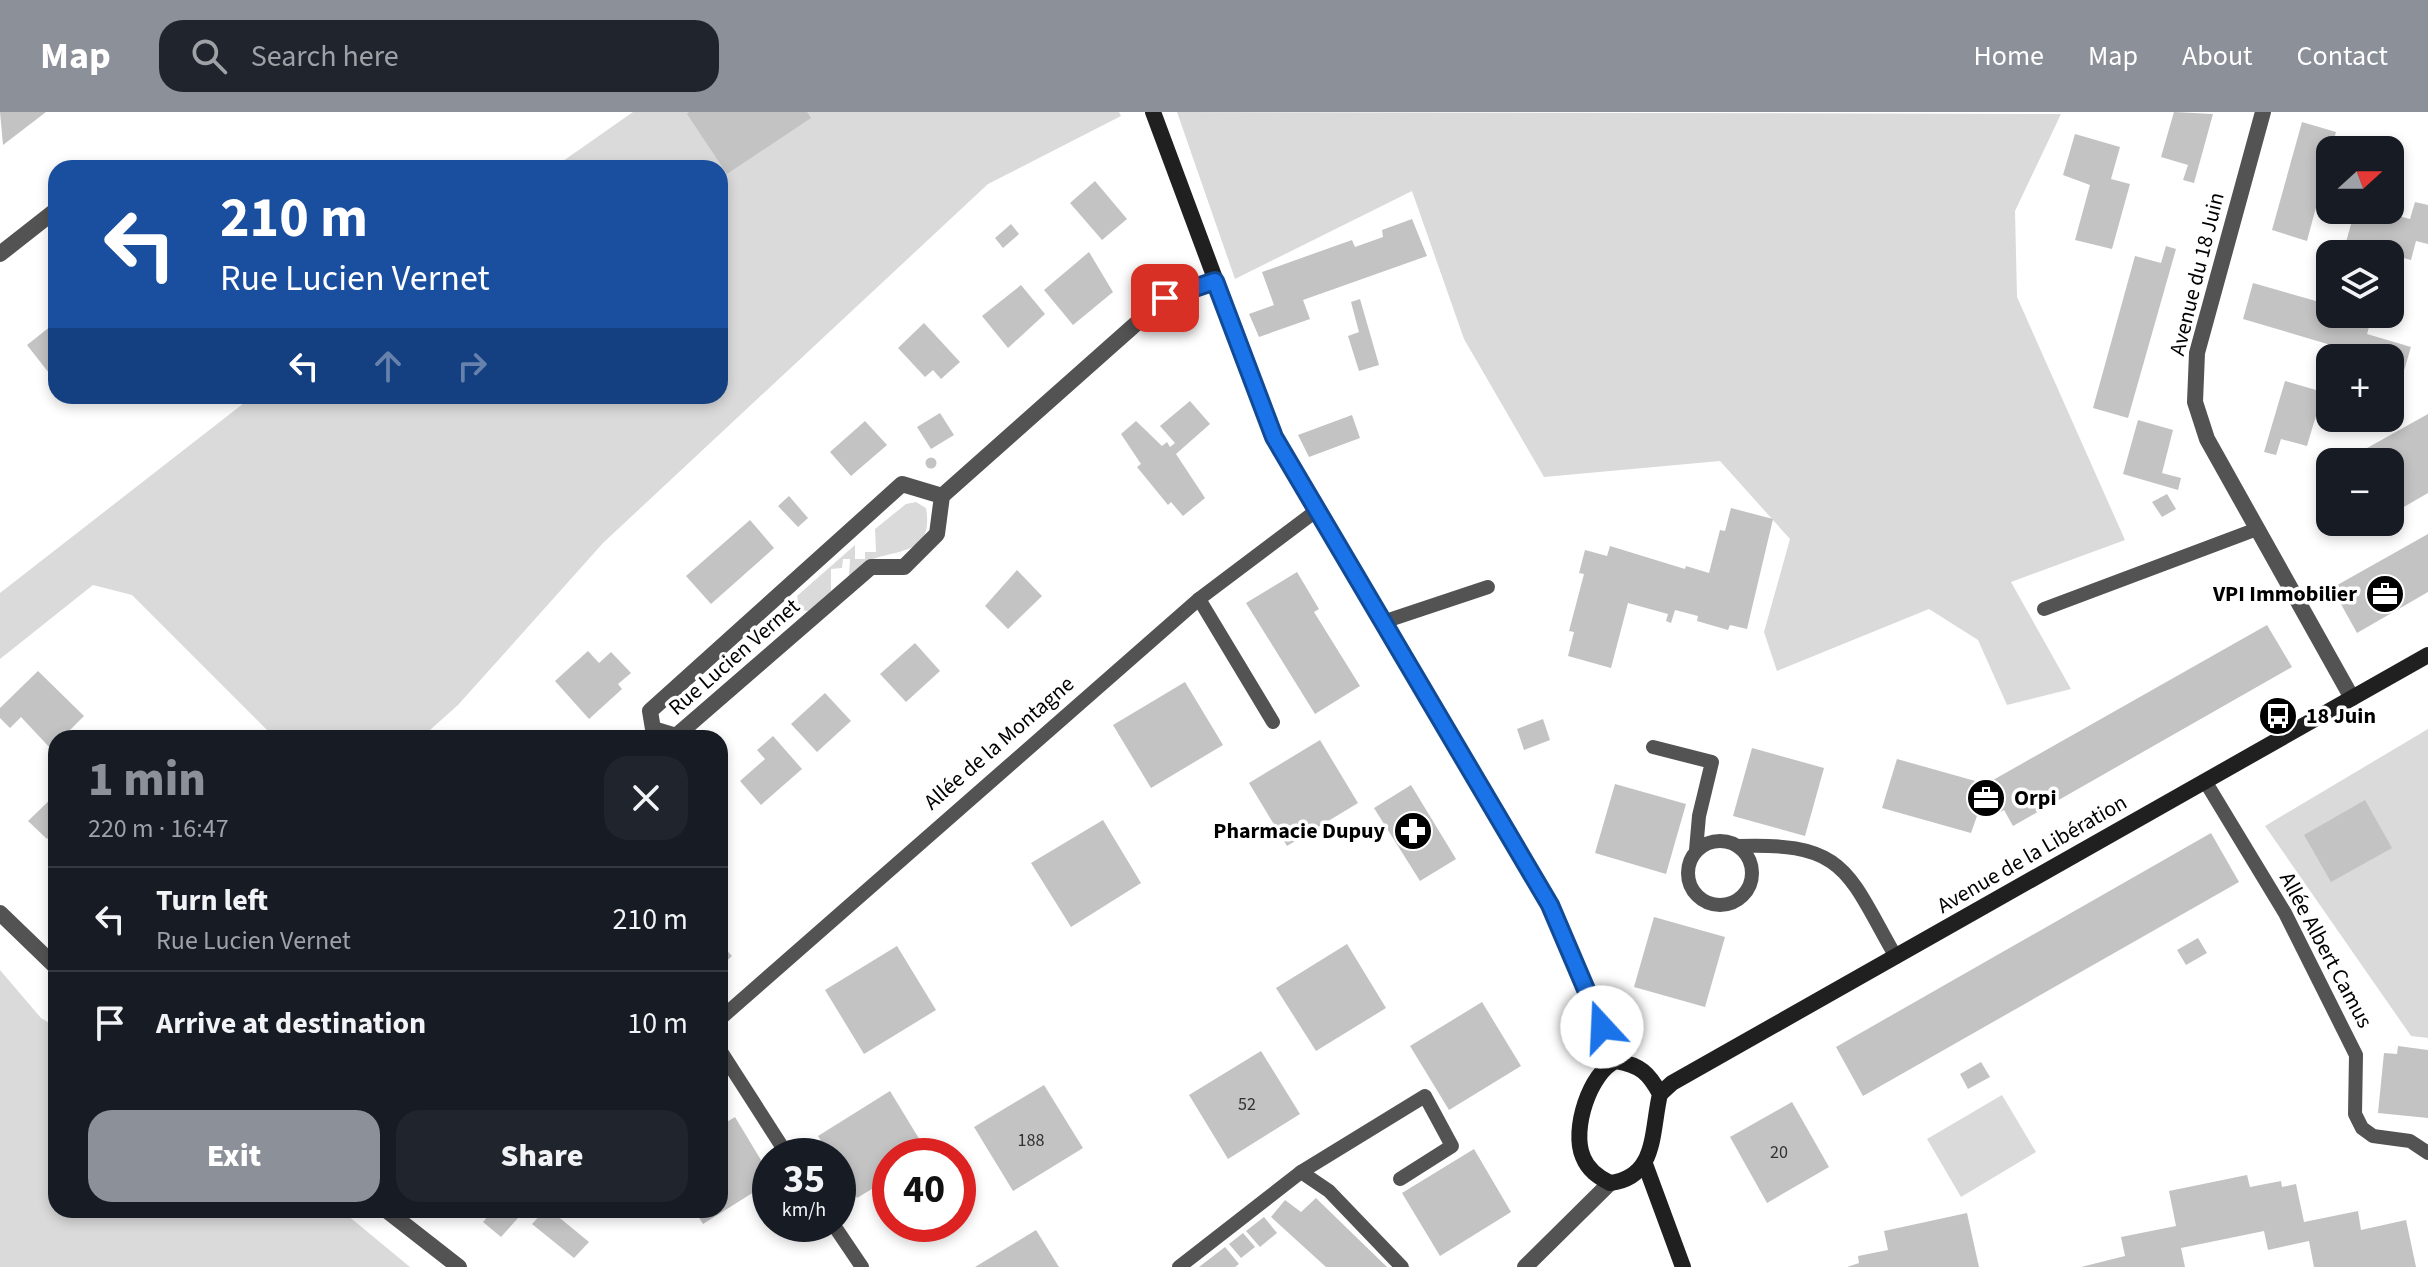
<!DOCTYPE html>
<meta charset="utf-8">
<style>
body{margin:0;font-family:"Source Sans 3",sans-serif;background:#20242c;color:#f1f3f6;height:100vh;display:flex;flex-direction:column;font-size:30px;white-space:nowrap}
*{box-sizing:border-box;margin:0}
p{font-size:26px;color:#9ea1a6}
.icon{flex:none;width:44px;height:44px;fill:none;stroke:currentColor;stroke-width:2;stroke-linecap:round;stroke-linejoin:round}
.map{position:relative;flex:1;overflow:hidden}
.sheet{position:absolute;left:48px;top:618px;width:680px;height:488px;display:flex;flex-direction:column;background:#171b24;border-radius:24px;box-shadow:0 4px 12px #0003}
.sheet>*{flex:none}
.top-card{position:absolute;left:48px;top:48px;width:680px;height:244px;border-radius:24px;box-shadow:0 4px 12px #0003;background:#1a4fa0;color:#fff;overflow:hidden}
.needle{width:52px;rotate:69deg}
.buttons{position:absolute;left:2316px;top:24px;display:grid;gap:16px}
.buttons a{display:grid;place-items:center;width:88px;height:88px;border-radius:16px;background:#171b24;box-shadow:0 4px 12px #0003;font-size:40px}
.speed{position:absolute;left:752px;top:1026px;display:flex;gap:16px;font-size:40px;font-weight:700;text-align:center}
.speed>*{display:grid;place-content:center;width:104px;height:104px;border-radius:50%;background:#171b24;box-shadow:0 4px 12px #0003;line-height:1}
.speed small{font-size:20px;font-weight:400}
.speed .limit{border:12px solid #d22;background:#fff;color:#111}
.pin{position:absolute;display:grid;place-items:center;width:68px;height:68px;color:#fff;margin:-34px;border-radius:16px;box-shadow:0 4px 12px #0006}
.me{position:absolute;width:88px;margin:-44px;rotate:340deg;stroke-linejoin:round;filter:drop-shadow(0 0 6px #0008)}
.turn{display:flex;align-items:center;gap:28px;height:168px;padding:0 40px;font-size:36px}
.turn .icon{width:104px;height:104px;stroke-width:2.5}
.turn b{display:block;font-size:56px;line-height:68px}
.lanes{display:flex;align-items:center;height:76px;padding:0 40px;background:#0003;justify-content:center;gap:40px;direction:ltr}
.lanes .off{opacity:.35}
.round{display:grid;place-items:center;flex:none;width:84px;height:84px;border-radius:24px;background:#20242c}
.summary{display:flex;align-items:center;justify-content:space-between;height:136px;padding:0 40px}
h1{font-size:48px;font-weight:800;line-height:60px;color:#8c9099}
.primary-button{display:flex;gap:16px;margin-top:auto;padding:16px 40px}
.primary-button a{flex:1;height:92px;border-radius:24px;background:#8c9099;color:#fff;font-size:32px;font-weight:800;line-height:92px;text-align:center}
.primary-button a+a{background:#20242c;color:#f1f3f6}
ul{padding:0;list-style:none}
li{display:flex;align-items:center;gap:24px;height:104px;padding:0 40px;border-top:2px solid #363941}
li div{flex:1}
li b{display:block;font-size:30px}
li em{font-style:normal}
header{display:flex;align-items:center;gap:48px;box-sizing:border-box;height:112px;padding:0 40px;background:#8c9099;color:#fff}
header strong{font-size:38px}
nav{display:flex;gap:44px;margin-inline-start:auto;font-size:28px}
.search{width:560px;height:72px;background:#20242c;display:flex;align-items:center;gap:20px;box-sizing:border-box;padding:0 28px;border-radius:24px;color:#9ea1a6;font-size:30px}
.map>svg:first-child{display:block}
.green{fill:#dadada}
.building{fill:#c3c3c3}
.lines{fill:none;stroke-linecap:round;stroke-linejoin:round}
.lane{stroke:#535353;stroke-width:14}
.street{stroke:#535353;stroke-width:16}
.secondary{stroke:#202020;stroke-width:16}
.route-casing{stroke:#114b97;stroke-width:20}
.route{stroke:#1a73e8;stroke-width:14}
.labels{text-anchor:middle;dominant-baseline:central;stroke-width:7;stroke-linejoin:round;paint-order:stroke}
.number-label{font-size:18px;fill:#313131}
.street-label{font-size:22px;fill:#000;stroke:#fff}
.poi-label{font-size:22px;font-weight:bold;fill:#000;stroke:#fff;text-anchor:end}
</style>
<header>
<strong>Map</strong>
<div class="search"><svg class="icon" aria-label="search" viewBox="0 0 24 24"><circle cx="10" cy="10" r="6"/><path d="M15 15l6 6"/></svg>Search here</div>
<nav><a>Home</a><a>Map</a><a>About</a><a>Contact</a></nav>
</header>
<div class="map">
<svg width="2428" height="1155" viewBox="0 0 2428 1155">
<rect width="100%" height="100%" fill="#fff"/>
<g class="green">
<path d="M633,0h486l2,4 -133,68 -385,359 -145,162 -37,33h-146l-143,-143 -39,-10 -93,74v-66l253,-197h467v-228h-167z"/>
<path d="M1177,0l884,2 -46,97 2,86 108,243 -114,42 60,107 -64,16 -29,-65 -49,-31 -152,62 -13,-39 26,-93 -70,-78 -176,16 -80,-138 -52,-148 -177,88z"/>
<path d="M916,390l10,6c7,42 -19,41 -50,50 -10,3 -18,11 -27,18l1,-17h-7l-1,9 -11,1v22l-23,20 -8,-1 -3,-14 58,-51v14h10v-7h11l-1,-23 31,-25z"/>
<path d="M2428,617v309l-17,-2 -146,-210z"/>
<path d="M0,858l41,48 15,9v183h285l69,57h-410z"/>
<path d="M2002,983l34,57 -75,45 -34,-58z"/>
</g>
<g class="building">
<path d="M0,0h46l-43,33z"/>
<path d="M689,0h118l4,6 -84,56 -40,-60z"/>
<path d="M2174,0l39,2 -19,69 -11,-3 5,-15 -27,-8z"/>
<path d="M2302,10l34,10 -29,109 -35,-11z"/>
<path d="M2075,22l45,13 -9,32 19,5 -18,65 -37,-9 15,-55 -27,-10z"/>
<path d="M1095,69l32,38 -25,21 -32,-37z"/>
<path d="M2415,90l13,3v39l-12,-3 -5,19 -65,-18 9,-32h20l35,9z"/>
<path d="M1412,107l15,37 -124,44 7,19 -51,18 -10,-23 25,-9 -12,-33 90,-32 3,7 28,-10 -1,-7z"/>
<path d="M1011,112l8,10 -16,14 -8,-10z"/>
<path d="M2166,134l10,3 -48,169 -35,-10 42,-152 26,7z"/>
<path d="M1089,140l24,40 -40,33 -29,-35z"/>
<path d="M2253,171l77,22v9l42,3 -5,17 44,13 -11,37 -10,-3v-23h-40l1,-7 -108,-32z"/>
<path d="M1021,173l24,29 -37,34 -26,-32z"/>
<path d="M1360,187l19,66 -20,6 -11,-35 11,-4 -8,-30z"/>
<path d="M56,210v46l-7,5 -22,-28z"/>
<path d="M924,211l36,39 -19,17 -8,-9 -8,7 -27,-29z"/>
<path d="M2285,269l38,11 -16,54 -26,-7 -5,16 -12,-3z"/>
<path d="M1190,289l20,23 -34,30 29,44 -22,18 -12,-14 -3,3 -31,-38 4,-3 -20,-30 15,-13 26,25 5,-4 3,5 5,-4 -15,-17z"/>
<path d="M940,301l14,22 -23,14 -14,-22z"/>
<path d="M2428,302v79l-38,22v-53h-48z"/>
<path d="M1352,303l8,23 -51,19 -11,-22z"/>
<path d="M2138,308l35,10 -11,43 19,5 -3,12 -55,-16z"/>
<path d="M865,309l22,24 -36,31 -21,-24z"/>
<circle cx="931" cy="351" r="5.5"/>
<path d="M2167,382l9,15 -14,8 -10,-15z"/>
<path d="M789,384l19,22 -10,9 -20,-21z"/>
<path d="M1731,396l42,11 -26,110 -17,-4 -2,5 -31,-9 1,-5 -23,-6 -4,13 -5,-2 2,-7 -40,-11 -17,65 -43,-12 6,-24 -5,-1 15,-57 -5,-1 6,-23 22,6 3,-10 75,23 1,-3 23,7 11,-43 5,1z"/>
<path d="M750,408l24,28 -63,56 -25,-28z"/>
<path d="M2428,422v58l-71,41 -25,-45z"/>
<path d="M1017,458l25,26 -34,33 -23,-23z"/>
<path d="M1297,460l22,37 -5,3 46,74 -45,28 -69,-111z"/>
<path d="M2267,513l25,42 -279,159 -9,-16 -13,7 -13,-4 -7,20 -89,-25 15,-49 89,25z"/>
<path d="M915,531l25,28 -34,31 -26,-28z"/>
<path d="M588,539l11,12 12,-11 20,21 -13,11 4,5 -33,30 -34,-38z"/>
<path d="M38,559l46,45 -22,22h-6l-5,11 -30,-32 -11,11 -10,-10v-10z"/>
<path d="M1185,570l38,63 -72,43 -38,-63z"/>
<path d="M825,581l26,28 -34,31 -26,-28z"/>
<path d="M1543,607l7,21 -26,10 -7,-21z"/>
<path d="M773,624l29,33 -41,36 -21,-24 25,-22 -8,-9z"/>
<path d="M1320,628l38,63 -71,43 -38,-63z"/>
<path d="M1752,636l72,20 -19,68 -72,-20z"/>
<path d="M1615,672l71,20 -20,70 -71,-21z"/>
<path d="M1411,673l45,74 -36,22 -46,-73z"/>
<path d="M56,682v36l-9,9 -19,-18z"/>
<path d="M2365,688l27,48 -61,34 -27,-47z"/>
<path d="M1103,708l38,63 -70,44 -40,-64z"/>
<path d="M2211,721l28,49 -376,214 -27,-49z"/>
<path d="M1654,805l71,20 -20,70 -71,-20z"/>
<path d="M2198,826l9,15 -21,12 -9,-15z"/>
<path d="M720,831l12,13 -12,11z"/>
<path d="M1347,832l39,64 -70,43 -40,-63z"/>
<path d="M897,834l39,64 -72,44 -39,-64z"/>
<path d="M1482,890l39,64 -72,44 -39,-64z"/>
<path d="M2398,934l30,4v68l-50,-5 6,-60 13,1z"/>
<path d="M1261,939l39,63 -72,45 -39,-64z"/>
<path d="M1981,950l9,15 -22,12 -8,-15z"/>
<path d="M1044,973l39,63 -70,43 -39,-64z"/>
<path d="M890,979l39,64 -39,1v22l-33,20 -19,-31v-11h-7l-13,-20z"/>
<path d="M1792,990l37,65 -62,36 -37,-66z"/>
<path d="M735,1005l35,58v7l-67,42 -9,-14h26v-84z"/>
<path d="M1474,1037l37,63 -71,44 -38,-63z"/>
<path d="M2247,1063l3,12 31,-6 1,6 14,-3 8,38 54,-11 3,19 45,-10 10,47h-102l-5,-26 -41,9 -4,-19 -83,17 4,19h-104l44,-11 -4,-19 55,-11 -7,-35z"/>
<path d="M1316,1086l4,4 67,65h-61l-55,-50 14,-17 16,12z"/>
<path d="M493,1098h32l-24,27 -18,-15z"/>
<path d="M545,1098h5l39,32 -15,16 -42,-34z"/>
<path d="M1967,1101l12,54h-132l12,-4 -1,-7 30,-6 -4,-19z"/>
<path d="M1264,1105l13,16 -17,14 -14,-16z"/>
<path d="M1036,1118l23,37h-84z"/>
<path d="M1243,1121l12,14 -14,11 -12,-14z"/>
<path d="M1225,1135l14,17 -4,3h-36z"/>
</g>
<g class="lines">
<g class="lane">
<path d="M1199,487l74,123"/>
<path d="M2044,497l213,-80"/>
<path d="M1383,510l105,-35"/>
<path d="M1653,635l59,15 -13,54 -3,34"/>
<path d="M2205,669l80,132 71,142 -1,59 7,14 11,8 37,5 18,12"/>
<circle cx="1720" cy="761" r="32"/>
<path d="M1738,734c109,-4 109,26 158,111"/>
<path d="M720,907l479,-420 117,-88"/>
<path d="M720,938l68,106"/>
<path d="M1301,1060l124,-76 27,50 -52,33"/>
<path d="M833,1112l29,43"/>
<path d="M1179,1155l122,-95 28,19 73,76"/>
</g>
<g class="street">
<path d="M2263,0l-66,241 -2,49 12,37 145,259"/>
<path d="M0,142l56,-44"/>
<path d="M902,372l40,12 -5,38 -33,33h-33l-195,169 -23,-7 -3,-18z"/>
<path d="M942,384l223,-198 50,-17"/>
<path d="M0,801l56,54"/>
<path d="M386,1098l73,57"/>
<path d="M1525,1155l85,-84"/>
</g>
<g class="secondary">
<path d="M1153,0l121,325 276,468 66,156"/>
<path d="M1616,949c24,4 33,12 44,33 -9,39 -3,83 -50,89 -12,-6 -22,-13 -27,-26 -12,-27 7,-85 33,-96z"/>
<path d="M1660,982l12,-11 756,-428"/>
<path d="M1645,1052l38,103"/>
</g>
</g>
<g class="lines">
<g class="route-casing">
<path id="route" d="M1165,186l50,-17 59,156 276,468 52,122"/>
</g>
<use href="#route" class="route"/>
</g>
<defs>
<g id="office-disc" transform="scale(2)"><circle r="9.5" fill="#000" stroke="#fff"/><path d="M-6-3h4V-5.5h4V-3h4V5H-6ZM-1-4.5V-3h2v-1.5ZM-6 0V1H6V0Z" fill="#fff"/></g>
<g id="bus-disc" transform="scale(2)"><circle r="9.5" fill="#000" stroke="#fff"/><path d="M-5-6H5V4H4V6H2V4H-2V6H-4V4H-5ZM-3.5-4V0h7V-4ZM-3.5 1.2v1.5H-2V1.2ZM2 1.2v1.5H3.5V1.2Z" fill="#fff"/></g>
<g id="pharmacy-disc" transform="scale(2)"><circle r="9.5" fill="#000" stroke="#fff"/><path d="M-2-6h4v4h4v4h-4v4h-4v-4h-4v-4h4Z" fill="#fff"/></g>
</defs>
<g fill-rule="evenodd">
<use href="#office-disc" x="2385" y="482"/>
<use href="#bus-disc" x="2278" y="604"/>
<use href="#office-disc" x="1986" y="686"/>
<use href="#pharmacy-disc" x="1413" y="719"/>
</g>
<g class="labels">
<g class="number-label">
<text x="1247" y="992">52</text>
<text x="1031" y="1028">188</text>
<text x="1779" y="1040">20</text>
</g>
<g class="street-label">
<text transform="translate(2197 162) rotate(-76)">Avenue du 18 Juin</text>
<text transform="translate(734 545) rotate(-41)">Rue Lucien Vernet</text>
<text transform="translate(999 631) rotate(-41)">Allée de la Montagne</text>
<text transform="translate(2032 742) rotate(-30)">Avenue de la Libération</text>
<text transform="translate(2326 838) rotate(62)">Allée Albert Camus</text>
</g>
<g class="poi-label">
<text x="2357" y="482">VPI Immobilier</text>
<text x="2306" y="604" text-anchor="start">18 Juin</text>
<text x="2014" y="686" text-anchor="start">Orpi</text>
<text x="1385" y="719">Pharmacie Dupuy</text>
</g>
</g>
</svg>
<div class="buttons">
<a><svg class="needle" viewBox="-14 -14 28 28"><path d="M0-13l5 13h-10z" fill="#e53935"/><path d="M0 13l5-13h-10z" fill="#9ea1a6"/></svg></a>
<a><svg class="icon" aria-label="layers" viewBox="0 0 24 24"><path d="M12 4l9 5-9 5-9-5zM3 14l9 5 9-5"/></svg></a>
<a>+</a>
<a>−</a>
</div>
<div class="speed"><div>35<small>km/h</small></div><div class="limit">40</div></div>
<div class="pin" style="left:1165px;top:186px;background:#d93025"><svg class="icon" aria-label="arrive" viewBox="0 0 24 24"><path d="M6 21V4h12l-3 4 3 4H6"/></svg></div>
<svg class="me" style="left:1602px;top:915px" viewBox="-20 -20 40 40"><circle r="19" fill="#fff"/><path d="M0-13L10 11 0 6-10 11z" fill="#1a73e8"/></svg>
<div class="top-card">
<div class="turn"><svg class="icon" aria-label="left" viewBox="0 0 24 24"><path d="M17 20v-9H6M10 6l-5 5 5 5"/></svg><div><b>210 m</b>Rue Lucien Vernet</div></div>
<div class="lanes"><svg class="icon" aria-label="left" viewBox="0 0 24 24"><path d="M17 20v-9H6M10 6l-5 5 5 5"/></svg><svg class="icon off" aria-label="ahead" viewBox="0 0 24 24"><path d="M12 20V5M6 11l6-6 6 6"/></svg><svg class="icon off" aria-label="right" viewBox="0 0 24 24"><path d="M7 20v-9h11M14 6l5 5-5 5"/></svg></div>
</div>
<section class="sheet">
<div class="summary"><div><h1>1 min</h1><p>220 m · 16:47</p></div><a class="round"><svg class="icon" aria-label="close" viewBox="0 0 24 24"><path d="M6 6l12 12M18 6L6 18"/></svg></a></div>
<ul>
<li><svg class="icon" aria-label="left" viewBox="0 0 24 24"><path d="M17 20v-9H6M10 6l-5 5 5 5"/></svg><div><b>Turn left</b><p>Rue Lucien Vernet</p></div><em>210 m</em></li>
<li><svg class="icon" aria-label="arrive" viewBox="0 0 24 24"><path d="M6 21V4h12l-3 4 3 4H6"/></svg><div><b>Arrive at destination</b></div><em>10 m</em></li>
</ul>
<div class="primary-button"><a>Exit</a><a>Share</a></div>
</section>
</div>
